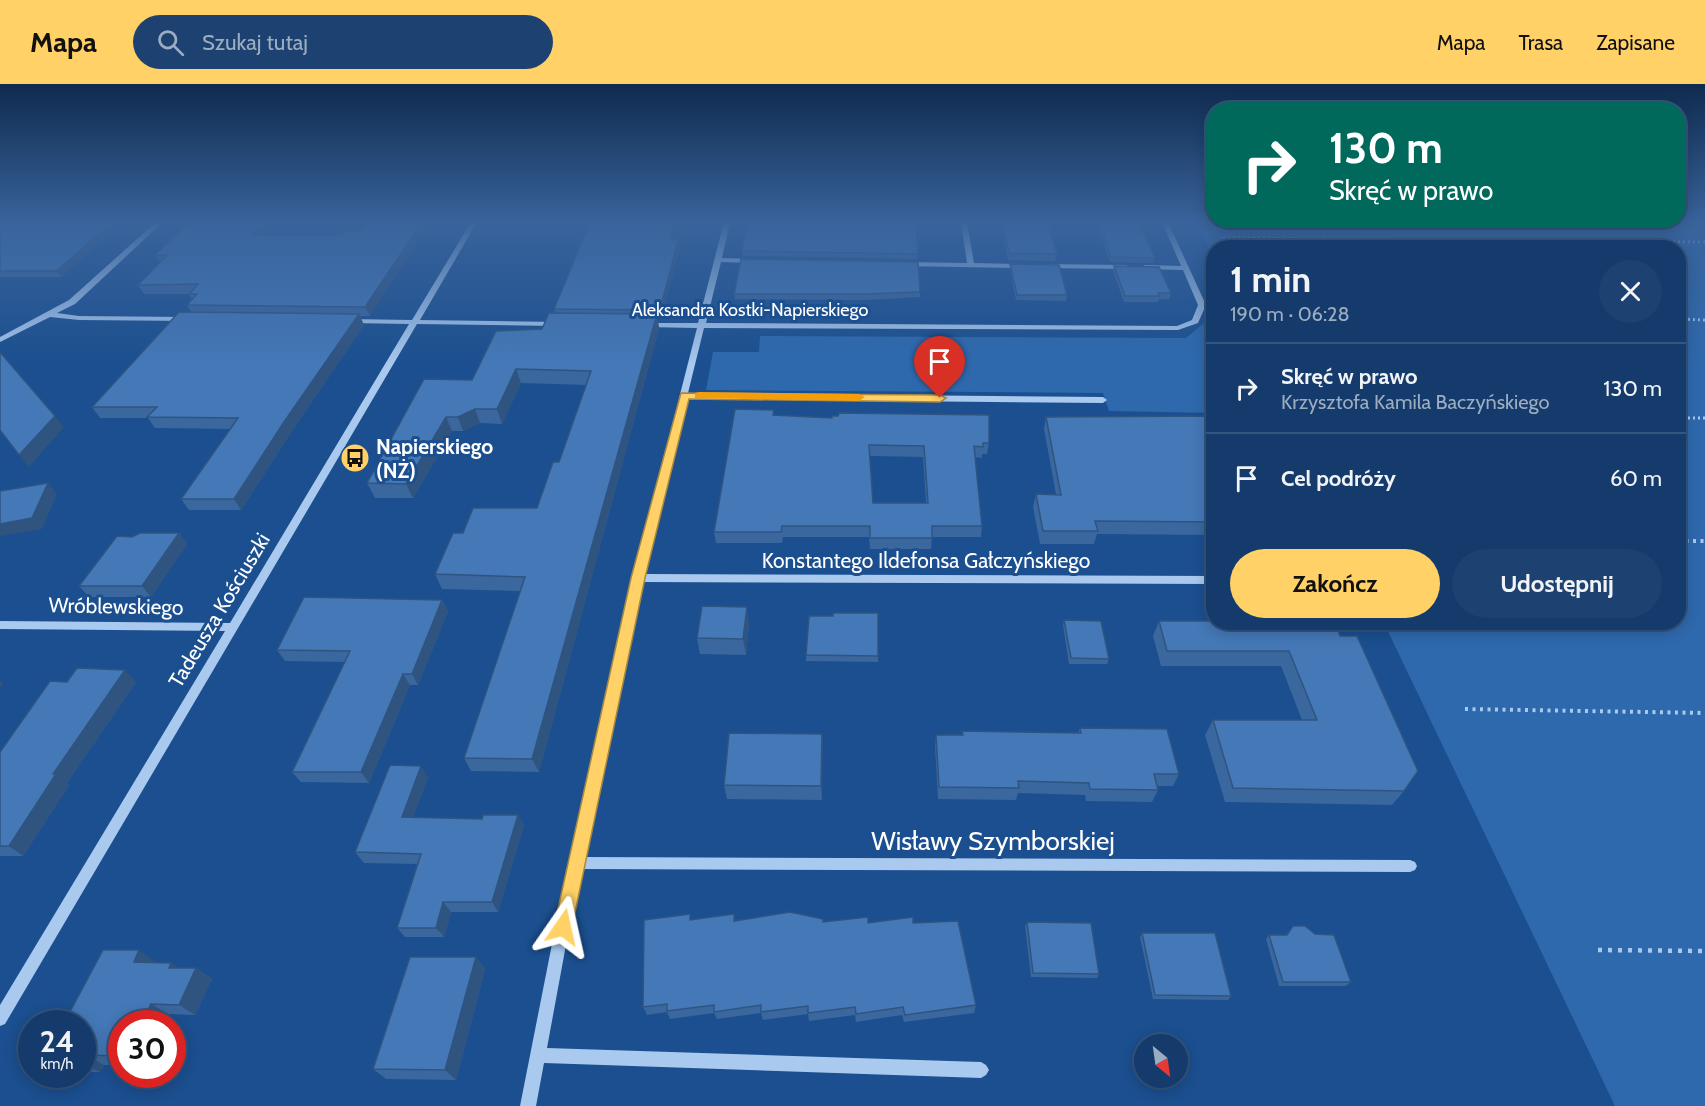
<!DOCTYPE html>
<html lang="pl">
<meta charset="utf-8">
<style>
body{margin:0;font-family:Cabin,sans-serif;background:#1d4271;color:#f1f3f6;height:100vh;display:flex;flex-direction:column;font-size:22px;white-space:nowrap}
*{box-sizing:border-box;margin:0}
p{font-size:20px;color:#9dadc1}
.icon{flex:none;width:33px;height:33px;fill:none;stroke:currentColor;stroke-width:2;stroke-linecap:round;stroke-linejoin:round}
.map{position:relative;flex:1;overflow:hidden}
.sheet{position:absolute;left:1206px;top:156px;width:480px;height:390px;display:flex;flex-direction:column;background:#143b6b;border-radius:24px;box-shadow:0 3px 15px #0003,0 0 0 2px #33557e}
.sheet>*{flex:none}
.guide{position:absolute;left:1206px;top:18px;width:480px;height:126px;border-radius:24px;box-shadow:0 3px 15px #0003,0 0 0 2px #33557e;background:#00695c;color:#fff;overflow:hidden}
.needle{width:39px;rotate:151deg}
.controls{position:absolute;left:1134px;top:950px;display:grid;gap:12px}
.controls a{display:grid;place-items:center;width:54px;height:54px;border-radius:50%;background:#143b6b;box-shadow:0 3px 15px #0003,0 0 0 2px #33557e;font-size:30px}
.speed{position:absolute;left:18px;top:926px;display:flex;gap:12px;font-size:30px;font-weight:700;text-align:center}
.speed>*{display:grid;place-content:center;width:78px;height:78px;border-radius:50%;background:#143b6b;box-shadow:0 3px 15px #0003,0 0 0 2px #33557e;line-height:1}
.speed small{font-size:15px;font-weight:400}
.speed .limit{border:9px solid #d22;background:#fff;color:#111}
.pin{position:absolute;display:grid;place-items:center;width:51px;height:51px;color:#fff;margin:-62px -26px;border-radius:50% 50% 50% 0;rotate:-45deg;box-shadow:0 0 6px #0007}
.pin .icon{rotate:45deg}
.me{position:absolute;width:66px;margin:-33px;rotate:11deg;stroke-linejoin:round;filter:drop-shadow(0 0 4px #0008)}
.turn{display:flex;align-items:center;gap:21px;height:126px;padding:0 24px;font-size:27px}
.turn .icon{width:78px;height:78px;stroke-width:2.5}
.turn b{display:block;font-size:42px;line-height:51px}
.round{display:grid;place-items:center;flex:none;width:63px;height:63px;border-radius:32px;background:#1d4271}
.summary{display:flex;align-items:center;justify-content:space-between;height:102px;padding:0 24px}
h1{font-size:36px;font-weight:700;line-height:45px}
.cta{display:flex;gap:12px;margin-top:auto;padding:12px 24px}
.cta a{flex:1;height:69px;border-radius:36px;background:#ffd166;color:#111;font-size:24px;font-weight:700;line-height:69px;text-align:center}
.cta a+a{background:#1d4271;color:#f1f3f6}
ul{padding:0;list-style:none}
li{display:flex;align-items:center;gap:18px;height:90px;padding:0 24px;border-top:2px solid #33557e}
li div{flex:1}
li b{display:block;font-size:22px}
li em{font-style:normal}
header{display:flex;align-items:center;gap:36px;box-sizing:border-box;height:84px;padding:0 30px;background:#ffd166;color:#111}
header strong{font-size:28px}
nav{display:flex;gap:33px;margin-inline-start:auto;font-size:21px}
.search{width:420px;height:54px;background:#1d4271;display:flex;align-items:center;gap:15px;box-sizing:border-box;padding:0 21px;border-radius:33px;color:#9dadc1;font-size:22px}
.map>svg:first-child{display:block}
.green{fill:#2e69ad}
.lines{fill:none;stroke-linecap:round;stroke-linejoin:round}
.path-far2{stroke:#a9c9ee;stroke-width:3;stroke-dasharray:2 3;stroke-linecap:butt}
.path-far1{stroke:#a9c9ee;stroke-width:4;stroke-dasharray:3 4.5;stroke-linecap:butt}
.path{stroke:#a9c9ee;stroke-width:4.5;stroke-dasharray:4 6;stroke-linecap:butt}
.minor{fill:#a9c9ee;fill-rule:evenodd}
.wall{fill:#3a679d;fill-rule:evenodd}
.shaded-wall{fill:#305480}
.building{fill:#4478b7;stroke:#305480;stroke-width:1.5;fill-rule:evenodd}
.route{fill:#ffd166;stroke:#a68842;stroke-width:1.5}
.slow{fill:#f59e0b}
.labels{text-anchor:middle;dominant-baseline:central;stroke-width:6;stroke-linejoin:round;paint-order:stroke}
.far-street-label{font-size:18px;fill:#fff;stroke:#1b4f8f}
.poi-label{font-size:21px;font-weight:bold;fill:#fff;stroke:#1b4f8f;text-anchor:start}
.street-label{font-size:21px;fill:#fff;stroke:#1b4f8f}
.near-street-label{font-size:26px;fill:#fff;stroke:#1b4f8f}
</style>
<header>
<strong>Mapa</strong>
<div class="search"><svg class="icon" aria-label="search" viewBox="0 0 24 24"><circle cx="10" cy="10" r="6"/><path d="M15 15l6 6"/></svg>Szukaj tutaj</div>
<nav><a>Mapa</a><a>Trasa</a><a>Zapisane</a></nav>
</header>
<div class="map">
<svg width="1705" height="1022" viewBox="0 0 1705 1022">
<rect width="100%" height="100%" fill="#1b4f8f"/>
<g class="green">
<path d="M1196,138h509v884h-90l-231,-483 294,-1v-374h-464l-1,8z"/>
<path d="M1211,233h2v96l-104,-2 -6,-18 -397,-3 7,-38h46l1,-16 426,2z"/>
</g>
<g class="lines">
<g class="path-far2">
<path d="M1223,154l482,4"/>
<path d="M1678,235l27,1"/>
<path d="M1678,334h27"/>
</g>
<g class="path-far1">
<path d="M1678,457h27"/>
<path d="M1465,625l240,4"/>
</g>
<path class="path" d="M1598,866l107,1"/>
<g class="minor">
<path d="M156,138h7l-88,82 -18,9 22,3 108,1h3v4l-111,-1 -29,-3 -50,25v-5l69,-37z"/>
<path d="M471,138h6l-57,98 139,2 4,2 -4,2 -142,-2 -412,700 -5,2v-21l225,-374 -225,-2v-8l230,2 179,-299 -59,-1 -4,-2 4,-2 62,1z"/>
<path d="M724,138h6l-8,36 32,1 4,2 -4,2 -33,-1 -15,61 471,3 15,-6 6,-15 -15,-35 -38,-1 -4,-2 4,-2 36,1 -19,-44h6l38,83 -8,18 -20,7 -474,-2 -16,65 415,4 4,3 -4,3 -416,-4 -43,175 570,2v8l-572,-2 -59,275 827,3 5,2 2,4 -2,4 -5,2 -830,-3 -33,179 434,14 5,3 3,5 -3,5 -5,3 -437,-15 -8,43h-16l48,-243 65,-285 64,-250 -51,-1 -4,-2 4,-2h52z"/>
<path d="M961,138h6l7,41 50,1 4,2 -4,2 -122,-2 -1,-2 4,-2 62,1z"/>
<path d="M1043,180l83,1 4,2 -4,2 -80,-1 -4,-2z"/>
</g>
</g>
<g class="wall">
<path d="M0,138h124l-63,55h-61z"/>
<path d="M189,138h88l-12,13h77l28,81h-10l4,9 -74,109 -49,76h-52l-8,-11 50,-70 -76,-1 -7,-10h-48l-8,-11 99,-95 -4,-7 5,-5 -3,-6h-45l-6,-9 22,-23 -5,-7z"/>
<path d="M674,138l1,9 -2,9 7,8 -19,70h-4l2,10 -120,444 -68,-1 -7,-13 56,-167 -78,-2 -7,-15 28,-41 74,-25 22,-46 27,-77 -65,-2 -19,41 -22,-1 -17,8h-11l-39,67h-38l-8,-15 105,-103 70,-51 13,-16 -1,-4 113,-86z"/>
<path d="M1001,138h47l9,32 -2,7 -47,-1z"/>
<path d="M1096,138h43l16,36 -2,5 -43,-1z"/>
<path d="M742,167l176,3v5l-175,-3z"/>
<path d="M1010,180l57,31 -1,6 -50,-1 -6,-31z"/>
<path d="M1114,182l57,27 -2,6h-10l-1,3h-34l-11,-31z"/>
<path d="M920,208v5l-56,3 -129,-1 -1,-5z"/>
<path d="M774,326v6l215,27 -2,11h-5v4l-7,-1 7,69 -1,11h-49l-1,12h-61l-1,-12h-86l-1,6h-66l-2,-11zM870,372l53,1 3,46h-53z"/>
<path d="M1214,332v119l-117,-1 -3,10h-54l-7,-37 3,-13h20l-12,-65 2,-12z"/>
<path d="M179,449l8,11 -36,53h-62l-10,-11 53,-49z"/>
<path d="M442,516l6,11 -30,74h-8l-41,98 -68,-1 -9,-10 53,-110 -60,-1 -8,-11z"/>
<path d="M878,529v49l-72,-1v-6l27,-39z"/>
<path d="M1064,536l45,39 -2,5h-38l-6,-39z"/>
<path d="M1159,537l176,1 69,169 -12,14 -167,-3 -20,-67 8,-15h89l-21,-54h-120l-8,-30z"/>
<path d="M749,539l-3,32 -46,-1 -3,-16z"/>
<path d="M136,598l-69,101 2,2 -46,71h-23v-104z"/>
<path d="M1080,644l99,46 -6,12h-16l1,4 -6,12 -66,-1 -1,-6 -67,-2 -2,7 -78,-1 -3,-52 1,-12h26v-4l116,2z"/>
<path d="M822,650v66l-95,-1 -3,-14z"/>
<path d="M428,693l-15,40 69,2 36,-4 6,10 -26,87h-47l-7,25h-39l-8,-9 20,-64 -53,-1 -9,-11z"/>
<path d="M734,830l1,6 178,3 63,82 -2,8 -70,9 -2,-7 -46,7 -1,-7 -46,6 -1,-7 -45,6 -2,-7 -44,6 -3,-6 -44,6 -3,-7 -20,3 -4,-8 49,-87z"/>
<path d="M1027,838l72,52 -2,4 -66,-1 -6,-51z"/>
<path d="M1293,842l22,8 36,48 -5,4h-67l-13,-47 3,-4h17z"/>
<path d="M1142,849l89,63 -3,4 -75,-1 -13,-62z"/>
<path d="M476,873l9,12 -29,111 -70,-1 -13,-10z"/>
<path d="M155,878l16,1 7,5h18l16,11 -17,36 -27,-1 -46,9v42h-18l-4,7h-18v-49l74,-61z"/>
</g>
<g class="shaded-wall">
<path d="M113,138h11l-63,55 -5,-6z"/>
<path d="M264,138h13l-20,22 -5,-9z"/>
<path d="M422,138h9l-61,94 -5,-9z"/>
<path d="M674,138l1,9 -3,17 -2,-8z"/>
<path d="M678,156l2,8 -19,70 -1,-8z"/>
<path d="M359,230l5,11 -74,109 -49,76 -7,-11 50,-77z"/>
<path d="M657,230l2,14 -120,444 -7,-13z"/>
<path d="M516,285l5,14 -19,41 -5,-15z"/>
<path d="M475,325l5,14 -17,8 -5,-14z"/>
<path d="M55,332l9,11 -35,40 -10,-12z"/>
<path d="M446,333l6,14 -39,67 -7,-14z"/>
<path d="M48,399l9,11 -15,35 -42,7v-12z"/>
<path d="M179,449l8,11 -36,53 -9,-11z"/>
<path d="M442,516l6,11 -30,74 -6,-11z"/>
<path d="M747,523l2,16 -3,32 -3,-16z"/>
<path d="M125,586l11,12 -69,101 2,2 -46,71 -14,-10 44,-72z"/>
<path d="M403,590l7,11 -41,98 -8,-11z"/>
<path d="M0,597l3,3 -3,4z"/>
<path d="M822,650l1,15 -1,51 -1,-14z"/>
<path d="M421,682l7,11 -19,51 -7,-11z"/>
<path d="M518,731l6,10 -26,87 -6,-10z"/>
<path d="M443,818l8,10 -7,25 -8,-9z"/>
<path d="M139,866l17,12 -6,11 -16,-11z"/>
<path d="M476,873l9,12 -29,111 -11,-10z"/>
<path d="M171,879l16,11 -18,-6z"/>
<path d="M196,884l16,11 -17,36 -16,-10z"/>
<path d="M151,920l17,10 -4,9h-22z"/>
<path d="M85,971l19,10 -4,7 -18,-8v-4z"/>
</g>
<g class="building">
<path d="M0,138h113l-57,49h-56z"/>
<path d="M189,138h75l-12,13h90l3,-4h14l8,-9h55l-57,85 -178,-2 10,-11h-8l9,-10 -60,1 29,-30h-12z"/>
<path d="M590,138h84l-4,18h8l-18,70 -106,-1z"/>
<path d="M748,138h168l2,32 -176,-3z"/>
<path d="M1003,138h45l9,32 -48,-1z"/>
<path d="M1099,138h40l16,36 -44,-1z"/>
<path d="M741,175l177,3 2,30 -56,2h-130z"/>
<path d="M1010,180l49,1 8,30h-50z"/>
<path d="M1114,182l45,1 12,26h-13l1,3h-34z"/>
<path d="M179,228l180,2 -75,108 -50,77h-53l57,-81 -91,-1 10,-10h-65z"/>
<path d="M549,229l108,1 -125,445 -68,-1 61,-181 -90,-3 18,-41h10l10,-25h64l16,-46h6l32,-91 -75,-2 -19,40h-22l-17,8h-12l-40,67 -39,-1 57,-104 48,1 24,-49 46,-2z"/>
<path d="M0,268l55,64 -36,39 -19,-25z"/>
<path d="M735,325l39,1 -1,5 59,3v-2h6l1,-3 150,2v28h-6v4l-9,-1 8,80h-50v12h-62v-12h-88l-1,6h-67zM869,361l55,1 4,57h-55z"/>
<path d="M1214,332v106l-119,-1 3,10h-55l-7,-37 25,1 -15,-78z"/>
<path d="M48,399l-16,35 -32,6v-33z"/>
<path d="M140,449h39l-37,53h-63l38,-50 15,1z"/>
<path d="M304,513l138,3 -30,74h-9l-42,98h-69l58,-121 -73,-1z"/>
<path d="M702,522l45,1 -4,32 -46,-1z"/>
<path d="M833,529h45v43l-72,-1 3,-39h24z"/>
<path d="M1064,536l37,1 8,38 -38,-1z"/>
<path d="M1159,537h55v1h121l5,14h17l61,135 -14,20 -171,-3 -20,-68h104l-28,-69h-122z"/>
<path d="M77,584l48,2 -72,104h3l-47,72h-9v-94l50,-71 17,1z"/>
<path d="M1080,644l87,1 12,45h-25l4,16 -68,-1 -1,-6 -71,-2 1,7 -80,-1 -3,-52h27l-1,-4 119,2z"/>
<path d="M729,649l93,1 -1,52 -97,-1z"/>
<path d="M390,681l31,1 -19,51 80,2 1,-4h35l-26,87h-49l-7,26h-39l24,-74 -66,-2z"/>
<path d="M790,828l33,7v3l45,-5v6l45,-6v6l45,-2 18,84 -71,10 -2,-8 -47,7 -1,-7 -47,6v-7l-47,6v-7l-47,7v-7l-47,6v-7l-24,3 1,-87 46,-6v6l44,-6v7z"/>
<path d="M1027,838l64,1 8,51 -66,-1z"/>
<path d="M1293,842h12l10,8 19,1 17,47h-68l-14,-47h18z"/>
<path d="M1142,849h73l16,63 -76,-1z"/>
<path d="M103,866h36l-5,12 37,1 -2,5h27l-17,37 -28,-1 -9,19h-20v33l-37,-1 -3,5v-37h-18z"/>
<path d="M410,873h66l-31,113 -72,-1z"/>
</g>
<linearGradient id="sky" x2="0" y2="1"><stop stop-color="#0f2b4f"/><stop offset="0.49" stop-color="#39639b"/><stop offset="1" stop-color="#39639b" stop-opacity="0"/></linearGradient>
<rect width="1705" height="281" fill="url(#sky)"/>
<path class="route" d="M681,309l259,2 6,3 -6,4 -251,-3 -44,179 -73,349 -3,6 -6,3 -6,-3 -3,-6 77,-349z"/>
<path class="slow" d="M699,308l160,2 6,3 -6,4 -164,-3v-5z"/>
<defs>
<g id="bus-disc" transform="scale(1.5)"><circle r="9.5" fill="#ffd166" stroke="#1b4f8f"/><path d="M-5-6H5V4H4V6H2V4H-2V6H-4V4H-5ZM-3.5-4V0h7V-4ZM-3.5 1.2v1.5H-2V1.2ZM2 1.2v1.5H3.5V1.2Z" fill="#111"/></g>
</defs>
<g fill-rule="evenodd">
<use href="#bus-disc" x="355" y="374"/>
</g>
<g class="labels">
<g class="far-street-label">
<text x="750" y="226">Aleksandra Kostki-Napierskiego</text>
</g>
<g class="poi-label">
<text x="376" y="362">Napierskiego<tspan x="376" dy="24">(NŻ)</tspan></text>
</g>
<g class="street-label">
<text x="926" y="476">Konstantego Ildefonsa Gałczyńskiego</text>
<text transform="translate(116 522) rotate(1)">Wróblewskiego</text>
<text transform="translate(219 526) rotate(-59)">Tadeusza Kościuszki</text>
</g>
<g class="near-street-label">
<text x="993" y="757">Wisławy Szymborskiej</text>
</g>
</g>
</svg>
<div class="controls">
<a><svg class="needle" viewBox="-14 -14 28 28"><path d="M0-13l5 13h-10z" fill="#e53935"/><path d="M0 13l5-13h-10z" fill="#9dadc1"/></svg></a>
</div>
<div class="speed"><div>24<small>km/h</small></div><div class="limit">30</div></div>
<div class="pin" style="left:940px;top:314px;background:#d93025"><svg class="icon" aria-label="arrive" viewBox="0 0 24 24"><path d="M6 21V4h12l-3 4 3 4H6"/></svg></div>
<svg class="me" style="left:563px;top:843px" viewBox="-20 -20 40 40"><path d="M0-17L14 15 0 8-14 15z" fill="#ffd166" stroke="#fff" stroke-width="4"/></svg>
<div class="guide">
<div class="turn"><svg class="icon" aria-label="right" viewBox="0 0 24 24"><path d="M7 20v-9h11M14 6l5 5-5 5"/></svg><div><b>130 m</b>Skręć w prawo</div></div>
</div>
<section class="sheet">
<div class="summary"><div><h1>1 min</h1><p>190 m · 06:28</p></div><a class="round"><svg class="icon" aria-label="close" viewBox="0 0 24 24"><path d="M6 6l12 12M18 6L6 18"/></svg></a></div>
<ul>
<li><svg class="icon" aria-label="right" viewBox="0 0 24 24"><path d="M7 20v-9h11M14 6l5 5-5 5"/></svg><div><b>Skręć w prawo</b><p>Krzysztofa Kamila Baczyńskiego</p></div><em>130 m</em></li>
<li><svg class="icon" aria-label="arrive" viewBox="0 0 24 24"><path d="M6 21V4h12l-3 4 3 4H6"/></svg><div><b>Cel podróży</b></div><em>60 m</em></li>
</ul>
<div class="cta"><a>Zakończ</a><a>Udostępnij</a></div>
</section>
</div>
